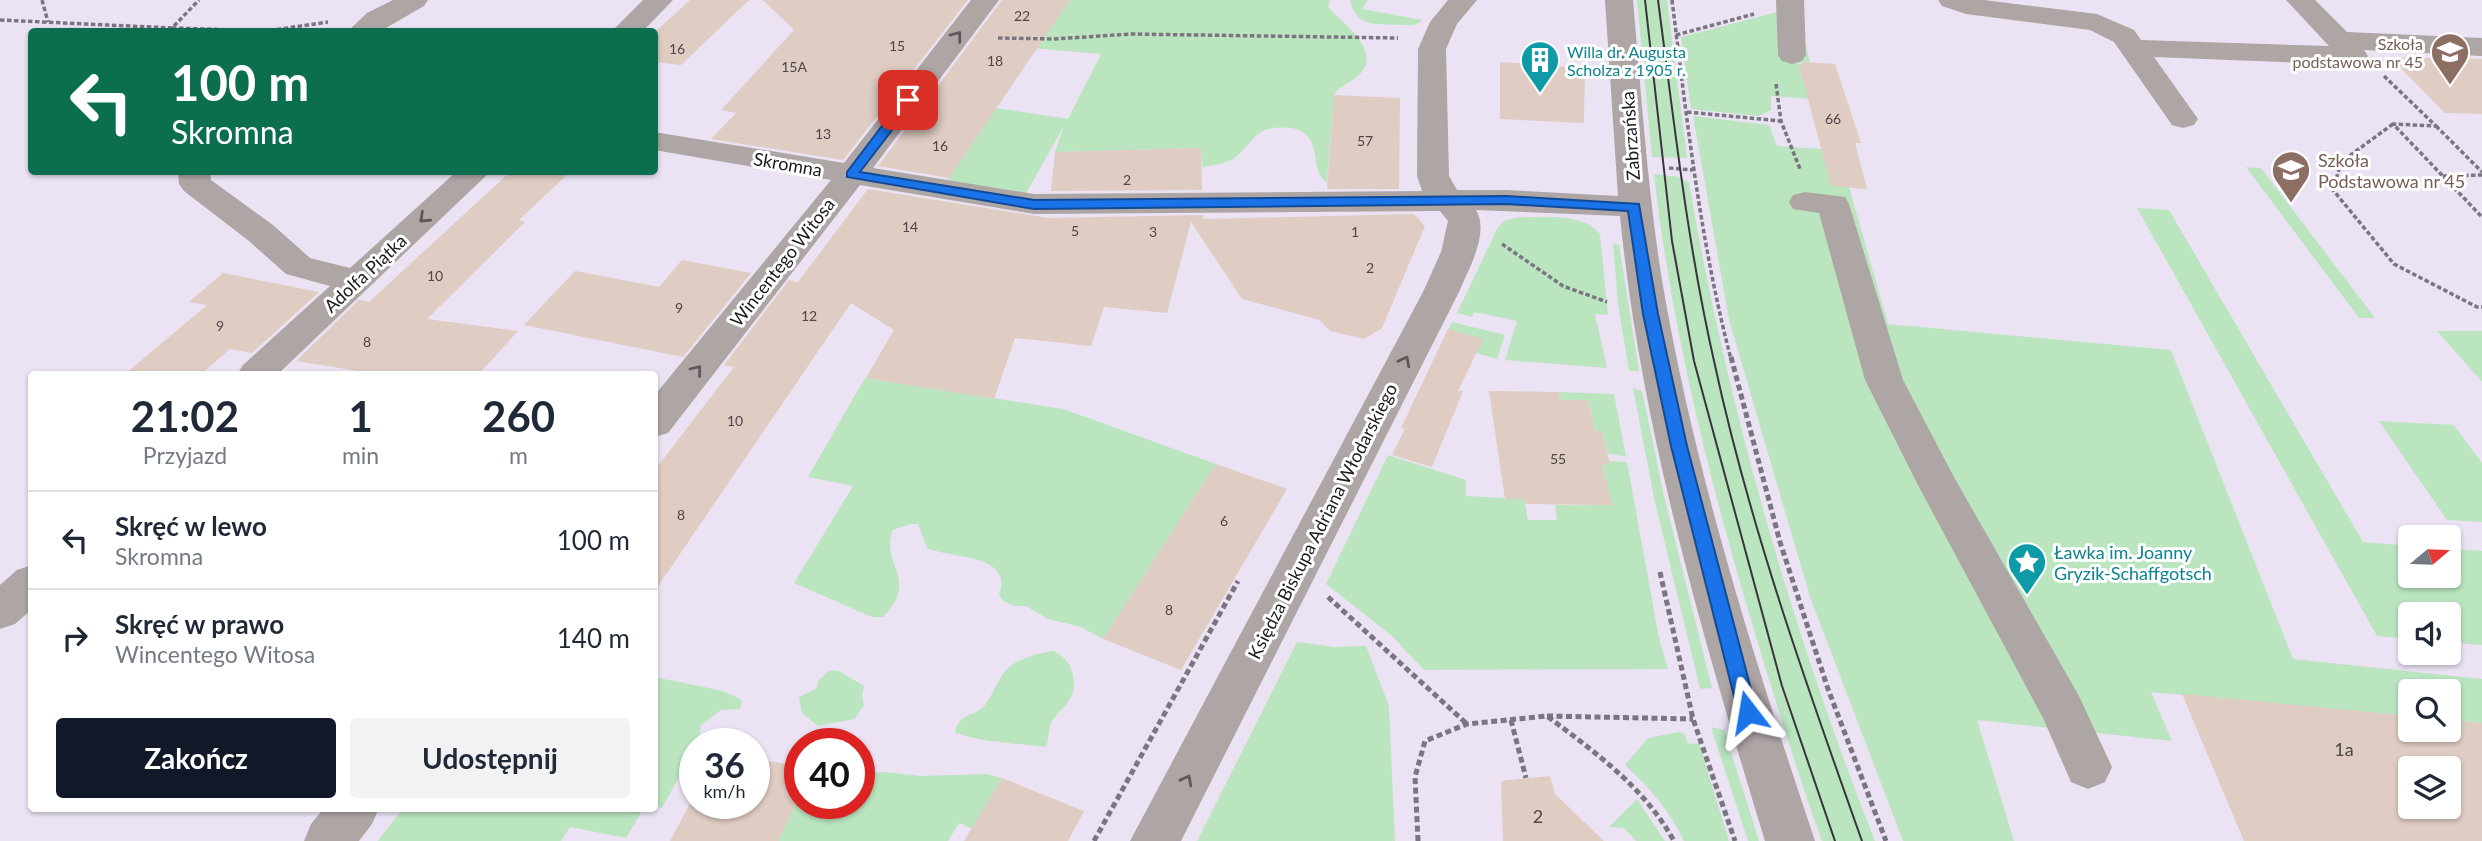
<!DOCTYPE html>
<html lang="pl">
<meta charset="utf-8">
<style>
body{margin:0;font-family:Lato,sans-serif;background:#f2f2f3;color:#1f2937;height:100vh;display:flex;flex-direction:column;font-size:26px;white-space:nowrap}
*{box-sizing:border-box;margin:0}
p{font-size:23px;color:#747a83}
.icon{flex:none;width:38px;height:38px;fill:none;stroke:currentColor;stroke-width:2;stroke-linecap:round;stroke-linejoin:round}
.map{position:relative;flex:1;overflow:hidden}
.sheet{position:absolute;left:28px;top:371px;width:630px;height:441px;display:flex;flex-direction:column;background:#fff;border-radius:7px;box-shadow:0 2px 5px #0004}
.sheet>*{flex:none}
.hud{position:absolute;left:28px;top:28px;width:630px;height:147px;border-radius:7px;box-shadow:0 2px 5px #0004;background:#0b6e4f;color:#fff;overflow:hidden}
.needle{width:46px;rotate:71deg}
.fabs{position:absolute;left:2398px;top:525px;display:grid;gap:14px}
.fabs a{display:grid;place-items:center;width:63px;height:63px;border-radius:7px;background:#fff;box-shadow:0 2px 5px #0004;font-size:35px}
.speed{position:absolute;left:679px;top:728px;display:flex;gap:14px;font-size:35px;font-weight:700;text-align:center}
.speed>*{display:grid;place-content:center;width:91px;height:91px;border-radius:50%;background:#fff;box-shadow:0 2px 5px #0004;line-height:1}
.speed small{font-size:18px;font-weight:400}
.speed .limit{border:10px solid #d22;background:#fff;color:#111}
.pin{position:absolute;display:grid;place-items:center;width:60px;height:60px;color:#fff;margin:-30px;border-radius:14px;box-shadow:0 4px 10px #0006}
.me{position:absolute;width:77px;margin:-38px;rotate:346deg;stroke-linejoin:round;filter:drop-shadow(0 0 5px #0008)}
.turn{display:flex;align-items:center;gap:24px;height:147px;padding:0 28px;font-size:32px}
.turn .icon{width:91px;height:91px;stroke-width:2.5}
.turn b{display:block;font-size:49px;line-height:60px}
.eta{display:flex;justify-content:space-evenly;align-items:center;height:119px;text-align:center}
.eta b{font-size:42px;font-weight:700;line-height:49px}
.primary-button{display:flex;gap:14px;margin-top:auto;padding:14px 28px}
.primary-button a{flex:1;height:80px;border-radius:7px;background:#111827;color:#fff;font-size:28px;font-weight:700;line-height:80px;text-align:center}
.primary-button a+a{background:#f2f2f3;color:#1f2937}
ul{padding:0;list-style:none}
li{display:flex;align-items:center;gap:21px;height:98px;padding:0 28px;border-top:2px solid #e0e1e3}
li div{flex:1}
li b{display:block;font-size:26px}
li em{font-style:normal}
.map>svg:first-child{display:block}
.green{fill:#bae5bf}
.building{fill:#dfccc2;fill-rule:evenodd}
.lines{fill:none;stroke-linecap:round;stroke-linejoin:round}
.path-far1{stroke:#7a7580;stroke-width:3.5;stroke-dasharray:4.5 2.5;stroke-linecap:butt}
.path{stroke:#7a7580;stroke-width:5;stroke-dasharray:6 3.5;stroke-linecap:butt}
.minor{fill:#aea5a5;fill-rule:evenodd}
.tram{stroke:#38353c;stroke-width:2}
.oneway{stroke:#5e585b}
.route{fill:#1a73e8;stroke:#114b97;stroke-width:2}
.labels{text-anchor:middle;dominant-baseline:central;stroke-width:6;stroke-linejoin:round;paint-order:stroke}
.number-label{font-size:14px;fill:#4d4648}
.far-education-label{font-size:16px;fill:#785e54;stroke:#fff;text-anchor:end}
.far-culture-label{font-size:16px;fill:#0d838f;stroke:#fff;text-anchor:start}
.street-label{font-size:18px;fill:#1c191f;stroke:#fff}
.education-label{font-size:18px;fill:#785e54;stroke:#fff;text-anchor:start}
.culture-label{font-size:18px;fill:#0d838f;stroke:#fff;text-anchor:start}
.near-number-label{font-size:18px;fill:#4d4648}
</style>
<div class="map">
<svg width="2482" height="841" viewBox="0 0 2482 841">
<rect width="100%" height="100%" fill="#ebe3f4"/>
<g class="green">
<path d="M1057,0h273l-2,7c13,15 56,44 31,68 -8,8 -18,9 -25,20l-7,87c-19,-10 -2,-48 -35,-54 -9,-1 -19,-1 -27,2 -12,5 -18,18 -28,26 -9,8 -23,9 -35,11l-1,-19 -146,4 9,-26 -38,67 -79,-12 49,-73 72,11 33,-65 -69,-6z"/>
<path d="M1350,0h18l-6,9 60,11c-7,7 -12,5 -21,5 -22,-1 -46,3 -51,-25z"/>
<path d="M1637,0h30l20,158 -35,-1z"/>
<path d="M1785,10l21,35 4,18 -11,-1 10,37 -38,-3v14l-13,6 -67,-7 -10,-72z"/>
<path d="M1693,116l76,9 8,21 45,3 27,38 39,137 283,26 122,309 189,20v44l-34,-3v-29h-38v25l-259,-24 21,49 -195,-21 37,121h-111l-93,-244 -81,-277z"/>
<path d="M2246,167l15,1 114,150h-16z"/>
<path d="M1654,174l24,3 11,5c37,220 104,452 186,659h-53l-15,-42c-66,-203 -129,-412 -153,-625z"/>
<path d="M2137,208l32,2 194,332 47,4v30h38v-27l34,2v94l-34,-3v-28h-38v25l-33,-3z"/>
<path d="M1520,217c26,1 62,-5 80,17l8,81 -13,-1 12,54 -102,-8 12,-39 -43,-9 -2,5 -15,-4 41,-86 8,-7z"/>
<path d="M1613,243l6,2 20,126h-10l-11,-67z"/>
<path d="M1452,322l53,13 -8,24 -21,-6 -27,-24z"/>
<path d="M2437,331h45v51z"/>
<path d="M865,378l198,31 153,55 -113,175 -22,-12 -33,-8 -22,-13h-11l-12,-5 -4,-7c16,-40 -51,-36 -72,-46l-9,-24h-8l-17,6c-14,35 28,48 -10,87h-11l-78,-34 59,-97 -45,-9z"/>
<path d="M1633,388l9,3 22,105 48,192 -12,1 -46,-191z"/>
<path d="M1559,392l55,2 12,62 -19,-2 -5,-23h-7l-7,-30 -28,-1z"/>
<path d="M2379,421l75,4 28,38v59l-35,-2z"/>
<path d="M1388,455l78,25v16l58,3 4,21h29l-2,-15h56l-9,-41h7v-3l18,1 32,176 9,31 -244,1 -32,-34 -66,-52z"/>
<path d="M1297,642l37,5 32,-1 23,60 6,135h-198z"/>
<path d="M1053,651c19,7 28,34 15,51 -5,8 -14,13 -17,22 -3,8 -2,15 -5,23l-64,-7 -27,-7c4,-21 18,-15 30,-28 6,-8 11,-20 16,-28 9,-17 34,-23 52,-26z"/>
<path d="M830,670l9,1 25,15 -2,10 2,9 -9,14 -37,7 -16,-13 -3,-16 18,-9 1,-7z"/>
<path d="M655,677l68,14 19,9 -2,9 -19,1 -20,15 -2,15 -37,68 -7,-2z"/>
<path d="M1711,727l13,3 35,111h-11z"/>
<path d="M1678,732l6,1 4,11 11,-1 30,98h-45c-14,-30 -35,-54 -59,-76l23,-27z"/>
<path d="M884,772l36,4 66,-2 16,4 -30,51 -13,-6 -11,18h-170l22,-46v8h59v-29z"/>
<path d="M1637,799l28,42h-29l-12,-13 -15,-1z"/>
<path d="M403,808h240v1l-17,29 -56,-11 -9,14h-183z"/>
</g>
<g class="building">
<path d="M690,0h59l-68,65 -27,-3v-29z"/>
<path d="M763,0h205l-125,160 -132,-21 25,-26 -15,-3 73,-80z"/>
<path d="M1002,0h68l-121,178 -71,-12z"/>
<path d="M2390,57l92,2v55l-37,-1z"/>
<path d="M1500,62l85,6 -1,55 -84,-4z"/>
<path d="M1804,62l31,2 26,79h-6l12,46 -36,-3 -32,-121z"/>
<path d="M1334,95l66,3 -1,91h-72z"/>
<path d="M1201,148l1,42 -151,1 4,-39z"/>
<path d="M510,172h60l-51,48 6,2 -98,97 91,12 -39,43h-102l-81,-13 63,-61 10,2z"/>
<path d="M868,189l180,29 155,-3v4l211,-5 11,12 -43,102 -18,11 -34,-8 -10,-11 -78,-21 -51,-77 -24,91 -63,-6 -13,39 -76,-8 -21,61 -128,-21 28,-48 -43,-27 -197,289v-121l80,-104 -10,-2 65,-85 9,2z"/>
<path d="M682,260l69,13 -68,84 -159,-32 51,-54 84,16z"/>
<path d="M223,273l96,19 -67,61 -22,-4 -29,25h-76l82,-69 -18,-3z"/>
<path d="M1448,329l35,10 -25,52h5l-31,76 -40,-12 13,-26 -4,-1z"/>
<path d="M1489,391l70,1 1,8h28l7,31h7l8,34 -8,-1 10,41 -87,-1 -1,-5h-19z"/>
<path d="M1216,464l71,25 -106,181 -78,-31z"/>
<path d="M2182,694l228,22v14h38v-10l34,3v118h-238zM2410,768h38v39h-38z"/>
<path d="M754,758l46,9v28l-22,46h-108l25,-47v9h59z"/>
<path d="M1550,776l5,18 49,47h-101l-2,-60z"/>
<path d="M1002,778l82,33 -16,30h-104z"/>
</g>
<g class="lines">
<g class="path-far1">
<path d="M42,0l6,22"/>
<path d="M1672,0c15,120 28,241 59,359"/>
<path d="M0,20l172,8 27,-28"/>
<path d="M172,28l95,3 61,-9"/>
<path d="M1676,35l78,-21"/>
<path d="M998,38l56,1 77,-5 267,4"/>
<path d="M2384,76l52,50 -43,-2 89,93"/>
<path d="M1776,84l5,37 19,48"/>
<path d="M1687,112l94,9"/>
<path d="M2393,124l-52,38 -8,28 61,74 83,43h5"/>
<path d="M2436,126l46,46"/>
<path d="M1669,168l24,2"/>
<path d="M2443,176l39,-1"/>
<path d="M1502,244l61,42 44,16"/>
</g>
<g class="path">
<path d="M1731,357l49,185 48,147 58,152"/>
<path d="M1660,572l33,147 42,122"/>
<path d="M1328,597l139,127"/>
<path d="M1547,716l146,3"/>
<path d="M1511,720l15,58"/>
<path d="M1094,841l144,-260"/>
<path d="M1418,841l-3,-64 10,-36 42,-17 80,-8c49,37 97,71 127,125"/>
</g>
<g class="minor">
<path d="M393,0h35l-4,6 -45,26h-32l20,-19z"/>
<path d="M643,0h30l-31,32h-31z"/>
<path d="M971,0h28l-126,168 161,26 388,-3 -5,-15 1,-127 12,-27 18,-22h29l-20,24 -11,25 3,127 8,14h49l112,6 -13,-196h28c8,91 14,183 28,274 32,193 92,382 154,567h-50c-62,-203 -124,-412 -145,-625l-144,-6c14,23 -8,60 -17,82l-278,549h-51l293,-549 18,-40 7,-31 -8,-10 -406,3 -174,-29 -192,248 -14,4v-41l177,-216 -177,-30v-18l190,31z"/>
<path d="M1776,0h28l2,55 -4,6 -10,3 -10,-3 -4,-6z"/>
<path d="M1938,0h46l113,14 37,16 7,10 188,6 -43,-46h29l32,32 135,6v18l-118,-6 4,6 -4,6 -10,3 -200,-8 44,62 -4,6 -11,3 -11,-3 -58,-83 -24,-12 -124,-16 -24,-8z"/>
<path d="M178,172h32l1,8 62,45 37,33 40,10 106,-96h34l-212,202h-41l6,-9 87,-79 -44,-12 -37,-33 -65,-50 -5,-7z"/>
<path d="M1805,192l40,5 4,7 54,176 52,99 124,217 33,71 -7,15 -17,7 -17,-7 -28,-64 -124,-231 -54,-107 -46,-167 -26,-4 -4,-7 4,-7z"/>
<path d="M32,565v44l-17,15 -15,5v-44l17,-15z"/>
<path d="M324,808h55l-7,16 -13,17h-55l7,-17z"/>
</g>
<g class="tram">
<path d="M1645,0l27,241 22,120 88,325 53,155"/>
<path d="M1658,0c16,121 29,242 56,361 35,163 92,323 148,480"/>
</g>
</g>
<defs><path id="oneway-chevron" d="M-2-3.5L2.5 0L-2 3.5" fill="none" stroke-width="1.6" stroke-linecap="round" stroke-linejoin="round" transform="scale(1.75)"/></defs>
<g class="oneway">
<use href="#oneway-chevron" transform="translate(957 36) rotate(-53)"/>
<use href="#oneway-chevron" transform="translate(424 218) rotate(137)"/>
<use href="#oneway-chevron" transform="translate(1405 361) rotate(-63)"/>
<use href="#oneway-chevron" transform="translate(697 370) rotate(-52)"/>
<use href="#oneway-chevron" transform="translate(1187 780) rotate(-63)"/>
</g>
<path class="route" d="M908,96l7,4 -55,72 174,28 472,-4 133,8 19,110 29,132 70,266 -2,5 -7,3 -7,-3 -3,-5 -67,-266 -28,-132 -15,-103 -122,-7 -472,5 -187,-32v-5l57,-75z"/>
<defs>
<g id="school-pin" transform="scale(2.0125)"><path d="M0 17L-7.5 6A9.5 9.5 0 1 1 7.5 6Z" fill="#8d6e63" stroke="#fff"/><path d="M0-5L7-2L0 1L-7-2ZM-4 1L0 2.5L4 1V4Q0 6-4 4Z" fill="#fff"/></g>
<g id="building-pin" transform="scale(2.0125)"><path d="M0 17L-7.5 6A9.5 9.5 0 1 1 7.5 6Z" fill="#0f9aa8" stroke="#fff"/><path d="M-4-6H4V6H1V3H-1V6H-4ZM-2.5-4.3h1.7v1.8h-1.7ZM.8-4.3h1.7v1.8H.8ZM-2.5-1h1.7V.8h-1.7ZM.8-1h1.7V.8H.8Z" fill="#fff"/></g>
<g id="sight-pin" transform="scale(2.0125)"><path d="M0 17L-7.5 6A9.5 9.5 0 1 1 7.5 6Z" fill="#0f9aa8" stroke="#fff"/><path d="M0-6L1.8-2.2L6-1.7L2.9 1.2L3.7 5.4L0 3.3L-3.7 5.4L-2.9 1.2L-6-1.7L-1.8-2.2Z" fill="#fff"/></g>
</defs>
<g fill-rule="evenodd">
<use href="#school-pin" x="2450" y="52"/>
<use href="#building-pin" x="1540" y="60"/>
<use href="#school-pin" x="2291" y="170"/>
<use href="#sight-pin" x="2027" y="562"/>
</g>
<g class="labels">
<g class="number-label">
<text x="1022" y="15">22</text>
<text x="897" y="45">15</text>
<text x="677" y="48">16</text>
<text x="995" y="60">18</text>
<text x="794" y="66">15A</text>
<text x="1833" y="118">66</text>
<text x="823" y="133">13</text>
<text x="1365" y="140">57</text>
<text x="940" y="145">16</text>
<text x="1127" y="179">2</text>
<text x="910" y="226">14</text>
<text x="1075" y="230">5</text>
<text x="1153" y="231">3</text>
<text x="1355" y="231">1</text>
<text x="1370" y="267">2</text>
<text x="435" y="275">10</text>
<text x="679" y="307">9</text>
<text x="809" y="315">12</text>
<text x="220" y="325">9</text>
<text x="367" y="341">8</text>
<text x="735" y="420">10</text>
<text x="1558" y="458">55</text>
<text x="681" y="514">8</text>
<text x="1224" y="520">6</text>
<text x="1169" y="609">8</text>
</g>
<g class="far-education-label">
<text x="2423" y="43">Szkoła<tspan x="2423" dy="18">podstawowa nr 45</tspan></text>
</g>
<g class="far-culture-label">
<text x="1567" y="51">Willa dr. Augusta<tspan x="1567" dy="18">Scholza z 1905 r.</tspan></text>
</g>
<g class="street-label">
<text transform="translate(1630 136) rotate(-94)">Zabrzańska</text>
<text transform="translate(788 164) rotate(10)">Skromna</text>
<text transform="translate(782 262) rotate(-52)">Wincentego Witosa</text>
<text transform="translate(365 273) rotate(-43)">Adolfa Piątka</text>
<text transform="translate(1322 521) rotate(-63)">Księdza Biskupa Adriana Włodarskiego</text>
</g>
<g class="education-label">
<text x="2318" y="160">Szkoła<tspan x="2318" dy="21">Podstawowa nr 45</tspan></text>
</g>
<g class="culture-label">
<text x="2054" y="552">Ławka im. Joanny<tspan x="2054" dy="21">Gryzik-Schaffgotsch</tspan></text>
</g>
<g class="near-number-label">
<text x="2344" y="749">1a</text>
<text x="1538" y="816">2</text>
</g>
</g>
</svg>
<div class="fabs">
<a><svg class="needle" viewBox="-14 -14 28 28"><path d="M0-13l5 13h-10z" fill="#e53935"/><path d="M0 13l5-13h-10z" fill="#747a83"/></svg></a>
<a><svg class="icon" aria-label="sound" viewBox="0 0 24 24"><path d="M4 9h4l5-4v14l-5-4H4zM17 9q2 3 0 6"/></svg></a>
<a><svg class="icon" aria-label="search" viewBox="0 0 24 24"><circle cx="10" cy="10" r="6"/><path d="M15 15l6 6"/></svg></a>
<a><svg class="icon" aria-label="layers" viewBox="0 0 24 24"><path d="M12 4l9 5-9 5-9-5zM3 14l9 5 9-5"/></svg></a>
</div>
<div class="speed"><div>36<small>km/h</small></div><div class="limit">40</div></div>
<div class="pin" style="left:908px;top:100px;background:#d93025"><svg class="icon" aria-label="arrive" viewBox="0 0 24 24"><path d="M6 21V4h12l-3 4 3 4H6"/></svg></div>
<svg class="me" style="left:1748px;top:712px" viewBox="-20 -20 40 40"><path d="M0-17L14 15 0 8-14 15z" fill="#1a73e8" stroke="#fff" stroke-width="4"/></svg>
<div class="hud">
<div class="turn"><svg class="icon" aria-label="left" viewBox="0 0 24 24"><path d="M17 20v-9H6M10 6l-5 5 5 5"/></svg><div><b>100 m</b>Skromna</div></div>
</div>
<section class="sheet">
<div class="eta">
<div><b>21:02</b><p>Przyjazd</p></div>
<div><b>1</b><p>min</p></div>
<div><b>260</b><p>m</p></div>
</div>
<ul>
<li><svg class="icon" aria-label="left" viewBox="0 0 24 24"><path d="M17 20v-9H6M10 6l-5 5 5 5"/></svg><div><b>Skręć w lewo</b><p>Skromna</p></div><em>100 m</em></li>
<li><svg class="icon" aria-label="right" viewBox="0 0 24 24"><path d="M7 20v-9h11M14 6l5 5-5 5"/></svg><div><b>Skręć w prawo</b><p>Wincentego Witosa</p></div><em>140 m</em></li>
</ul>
<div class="primary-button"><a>Zakończ</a><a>Udostępnij</a></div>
</section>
</div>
